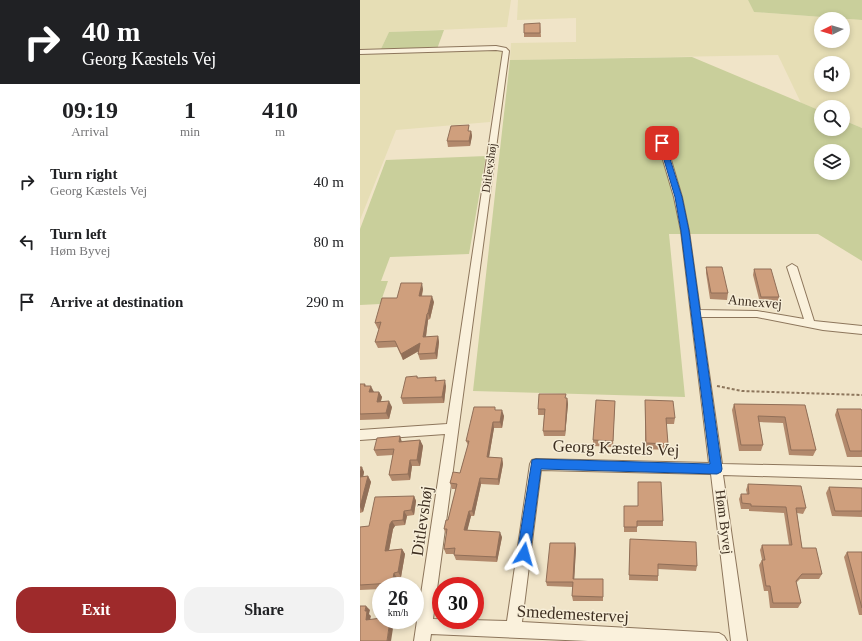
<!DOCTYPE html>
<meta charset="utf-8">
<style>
body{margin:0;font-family:Georgia,serif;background:#f2f2f2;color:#202124;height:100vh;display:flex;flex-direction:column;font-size:15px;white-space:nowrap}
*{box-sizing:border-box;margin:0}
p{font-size:13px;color:#757577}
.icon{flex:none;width:22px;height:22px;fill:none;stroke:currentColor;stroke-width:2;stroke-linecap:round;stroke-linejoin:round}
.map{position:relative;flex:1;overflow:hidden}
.drawer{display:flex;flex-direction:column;background:#fff;width:360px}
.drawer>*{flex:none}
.top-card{background:#202124;color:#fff;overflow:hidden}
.needle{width:26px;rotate:265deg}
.controls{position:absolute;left:454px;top:12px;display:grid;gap:8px}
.controls a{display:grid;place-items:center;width:36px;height:36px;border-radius:50%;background:#fff;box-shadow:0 2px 6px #0003;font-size:20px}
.speed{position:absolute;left:12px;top:577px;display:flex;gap:8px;font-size:20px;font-weight:700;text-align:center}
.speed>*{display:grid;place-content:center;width:52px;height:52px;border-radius:50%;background:#fff;box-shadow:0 2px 6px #0003;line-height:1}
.speed small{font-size:10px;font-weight:400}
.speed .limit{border:6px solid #d22;background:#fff;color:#111}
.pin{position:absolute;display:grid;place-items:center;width:34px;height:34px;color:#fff;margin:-17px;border-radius:8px;box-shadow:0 2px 6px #0006}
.me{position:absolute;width:44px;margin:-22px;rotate:8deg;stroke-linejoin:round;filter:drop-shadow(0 0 3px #0008)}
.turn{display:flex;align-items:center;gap:14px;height:84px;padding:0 16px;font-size:18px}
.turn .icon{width:52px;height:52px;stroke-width:2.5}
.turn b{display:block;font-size:28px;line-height:34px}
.eta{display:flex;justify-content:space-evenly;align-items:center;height:68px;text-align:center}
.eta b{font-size:24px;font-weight:800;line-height:28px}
.primary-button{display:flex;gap:8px;margin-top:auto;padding:8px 16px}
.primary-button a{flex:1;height:46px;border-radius:16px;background:#9e2a2b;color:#fff;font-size:16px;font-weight:800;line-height:46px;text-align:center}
.primary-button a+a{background:#f2f2f2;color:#202124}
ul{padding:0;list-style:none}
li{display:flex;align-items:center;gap:12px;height:60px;padding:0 16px}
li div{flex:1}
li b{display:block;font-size:15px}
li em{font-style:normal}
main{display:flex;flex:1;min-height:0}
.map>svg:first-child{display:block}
.farmland{fill:#e6deb5;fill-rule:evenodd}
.green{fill:#c9cf9b;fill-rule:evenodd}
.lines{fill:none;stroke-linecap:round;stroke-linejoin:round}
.minor-casing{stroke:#8d765c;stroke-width:2}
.path{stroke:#8d765c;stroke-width:2;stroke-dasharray:3 2;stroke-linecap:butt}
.minor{fill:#faf1dc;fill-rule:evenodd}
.wall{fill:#b2896c}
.shaded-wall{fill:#916f58}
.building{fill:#cf9f7d;stroke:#916f58}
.route{fill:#1a73e8;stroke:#114b97}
.labels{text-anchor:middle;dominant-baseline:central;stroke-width:3;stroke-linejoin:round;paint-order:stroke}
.far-street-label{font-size:12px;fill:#3d2e20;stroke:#f7eed8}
.street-label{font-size:14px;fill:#3d2e20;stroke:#f7eed8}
.near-street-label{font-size:17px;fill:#3d2e20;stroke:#f7eed8}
</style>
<main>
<section class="drawer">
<div class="top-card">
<div class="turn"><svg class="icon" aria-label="right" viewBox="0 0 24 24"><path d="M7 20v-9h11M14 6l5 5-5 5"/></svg><div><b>40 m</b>Georg Kæstels Vej</div></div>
</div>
<div class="eta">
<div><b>09:19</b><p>Arrival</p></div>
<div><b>1</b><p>min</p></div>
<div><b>410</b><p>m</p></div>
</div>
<ul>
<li><svg class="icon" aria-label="right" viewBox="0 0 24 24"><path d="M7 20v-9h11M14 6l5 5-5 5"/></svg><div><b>Turn right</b><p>Georg Kæstels Vej</p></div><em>40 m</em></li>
<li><svg class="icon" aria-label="left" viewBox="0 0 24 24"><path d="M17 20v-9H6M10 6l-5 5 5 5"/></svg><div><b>Turn left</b><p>Høm Byvej</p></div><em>80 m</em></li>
<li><svg class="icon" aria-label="arrive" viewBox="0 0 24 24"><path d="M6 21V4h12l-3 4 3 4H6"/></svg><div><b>Arrive at destination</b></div><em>290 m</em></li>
</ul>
<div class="primary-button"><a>Exit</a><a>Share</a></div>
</section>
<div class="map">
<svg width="502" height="641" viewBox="0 0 502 641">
<rect width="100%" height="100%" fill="#f0e4c8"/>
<g class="farmland">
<path d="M0,0h151l-4,27 -118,5 -9,19h-20z"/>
<path d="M158,0h230l6,12 108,8v108l-19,-8v-13h-22v4l-20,-8 -23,-48 -268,5 1,-17 65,-1v-24l-59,2zM461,19h22v22h-22zM461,63h22v22h-22z"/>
<path d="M136,49l7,3 -13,70 -94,8 -36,90v-167z"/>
</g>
<g class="green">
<path d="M388,0h114v20l-108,-8z"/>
<path d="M84,30l-7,19 -57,2 9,-19z"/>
<path d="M332,57l129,54v18h22v-9l19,8v133l-44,-27h-149l16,163 -212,-6 37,-331zM461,151h22v22h-22z"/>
<path d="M126,156l-17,98 -79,3 -9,24h7l-8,23 -20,1v-76l26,-69z"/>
</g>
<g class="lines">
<g class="minor-casing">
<path id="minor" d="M136,46l10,2 3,3 -76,568 74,2 23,-157 2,-4 4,-1 173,4 -28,-232 -7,-34 -16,-54 4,-2 4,2 16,54 7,34 11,79 57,1 47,8 -17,-52 5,-3 5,3 17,54 48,5v8l-39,-4 -66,-13h-56l21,147 140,3v12l-139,-4 24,166h-16l-20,-167 -170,-4 -19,152 197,11 5,3 3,5h-139l-157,-7 -1,7h-16l31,-207 -85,6v-10l87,-6 56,-373 -7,-1 -136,4v-4z"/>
</g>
<path class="path" d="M357,386l25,5 120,4"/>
<use href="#minor" class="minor"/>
</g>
<g class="wall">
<path d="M180,23l1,14h-17v-4z"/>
<path d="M110,131h1l1,5 -2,10 -22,1 -1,-6z"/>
<path d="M346,267l22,26 -1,7 -17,-1 -4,-26z"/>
<path d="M394,269l25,28 -2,6h-17l-7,-28z"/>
<path d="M63,289l-1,7 12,6 -4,17 -2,1 -2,17 12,-1 1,6 -2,17 -17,1 -2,-6 1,-3 -16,9 -6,-13 -19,1 -3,-6 4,-13h-1l-3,-6 22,-25z"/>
<path d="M57,376l1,2 18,-1 1,4 9,5 -2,17 -41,1 -2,-6z"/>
<path d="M0,384h5l1,2 8,6h5l3,5 -1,4 11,6 -3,12 -29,1z"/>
<path d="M206,398h1l1,6 -3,32h-21l-1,-5 1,-16h-6v-6z"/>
<path d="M285,400l30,18 -1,6h-8l2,20 -1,6 -22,-1z"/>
<path d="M255,401l-2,46 -20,-1v-6z"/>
<path d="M374,404l71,1 11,45 -3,6 -24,-1 -6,-32 -24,-1 4,23 -2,6h-22l-7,-41z"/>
<path d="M477,409l25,2v46h-15l-12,-42z"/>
<path d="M136,410l8,6 -2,12h-8l-5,29 13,1 1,6 -4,21 -18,-1 -7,32h-3l-4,14 35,7 -5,25 -41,-2 -2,-5v-1h-8l-2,-5 2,-14 -2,-6 4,-9 8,-31h-4l-2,-6 10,-10 8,-28 -2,-4z"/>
<path d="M60,440l3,6 -3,20h-8l-2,14 -18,1 -3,-6 4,-20 -16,1 -3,-6 28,-9z"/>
<path d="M0,467l4,5 -1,5 5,-1 3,6 -8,30 -3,1z"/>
<path d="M278,482l25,39v5h-26v6h-13v-26h14z"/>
<path d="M388,484l58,24 -3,6 -6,-1 5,35 20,26 -3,5h-19l-4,4 5,20 -3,5h-28l-2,-17h-4l-5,-26 3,-5 -2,-10 2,-5h27l-5,-32 -35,-2v-2h-8l-2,-10 2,-5h6l-1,-4z"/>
<path d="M469,487l33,1v29l-30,-1 -6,-23z"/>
<path d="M54,496l2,5 -2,14 -7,1 -2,9 -10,1 -2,3 -4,21 13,-1 3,5 -4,23 -4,1 -1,8h-15v3l-21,1v-63l9,-1z"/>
<path d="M270,539l67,27 -1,5 -38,-2v12l-29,-1z"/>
<path d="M216,548l-2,31h29v22h-30l-1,-5 1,-9 -26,-1 -1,-4z"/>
<path d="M487,552h15v63h-3l-15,-58z"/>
</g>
<g class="shaded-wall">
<path d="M111,131l1,5 -2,10 -1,-5z"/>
<path d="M62,283l1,6 -3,13 -1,-6z"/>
<path d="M72,296l2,6 -4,17 -2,-6z"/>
<path d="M67,314l1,6 -3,23 -2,-6z"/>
<path d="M78,336l1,6 -2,17 -2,-6z"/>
<path d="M60,343l2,6 -19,11 -2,-6z"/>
<path d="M85,380l1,6 -2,17 -2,-6z"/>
<path d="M11,386l3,6h-5z"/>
<path d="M19,392l3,5 -3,10 -2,-5z"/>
<path d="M207,398l1,6 -3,32v-5z"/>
<path d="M29,401l3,6 -3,12 -3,-6z"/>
<path d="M142,410l2,6 -2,12 -2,-6z"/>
<path d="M133,422l1,6 -6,35 -1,-6z"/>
<path d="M40,436l2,6h-3z"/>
<path d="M60,440l3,6 -3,20 -3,-6z"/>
<path d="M142,458l1,6 -4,21 -1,-6z"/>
<path d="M50,460l2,6 -2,14 -2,-6z"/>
<path d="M2,467l2,5 -2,10 -2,-3v-6z"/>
<path d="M8,476l3,6 -8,30 -3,-5z"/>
<path d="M120,478l1,6 -7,32 -2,-5z"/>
<path d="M54,496l2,5 -2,14 -3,-5z"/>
<path d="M44,511l3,5 -2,9 -2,-5z"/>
<path d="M109,511l2,5 -5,20 -2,-6z"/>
<path d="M32,521l3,5 -2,3 -5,27 -3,-5 5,-27z"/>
<path d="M140,532l2,5 -5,25 -1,-5z"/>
<path d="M215,543l1,5 -2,36 -1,-5z"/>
<path d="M42,549l3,5 -4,23 -3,-5z"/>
<path d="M34,573l3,5 -1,8h-2l-2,-3z"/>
<path d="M6,606l4,4 -1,4 2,2 -2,8 -3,-4 -1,-9z"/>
<path d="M30,620h2l2,2 -3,19h-4z"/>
</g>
<g class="building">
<path d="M180,23v10h-16v-9z"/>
<path d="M109,125l-1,6h3l-2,10h-22l4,-15z"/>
<path d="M346,267h16l6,26h-17z"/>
<path d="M394,269h17l8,28h-18z"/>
<path d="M41,283h21l-3,13h13l-4,17 -1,1 -4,23 15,-1 -3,17 -17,1 2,-11 -19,11 -6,-13 -20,1 6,-20 -6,1 1,-4 6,-21h15z"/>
<path d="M57,376v2l19,-1 -1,4 10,-1 -3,17 -41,1 5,-21z"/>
<path d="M0,384h5l-1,2h7l-2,6h10l-2,10 12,-1 -3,12 -26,1z"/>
<path d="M179,394h27l-1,4h2l-2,33h-22l2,-22h-7z"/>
<path d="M236,400l19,1 -2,40 -20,-1z"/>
<path d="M285,400l28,1 2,17h-9l2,26 -22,-1z"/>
<path d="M374,404l71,1 11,45h-25l-6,-33 -27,-1 5,29h-22z"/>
<path d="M114,407h21v3h7l-2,12h-7l-6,35 15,1 -4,21 -18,-1 -8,33h-3l-5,19 36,2 -4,25 -42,-2 1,-7 -11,1 3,-20h-3l2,-9h2l9,-36 -7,-1 3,-11 7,1 9,-32h-3z"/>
<path d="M477,409h24l1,2v40h-12z"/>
<path d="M40,436l-1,6 21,-2 -3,20h-7l-2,14 -19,1 5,-26 -20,1 3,-12z"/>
<path d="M0,467h2l-2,6z"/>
<path d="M8,476l-8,31v-30z"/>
<path d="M278,482h23l2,39h-26v6h-13v-21h14z"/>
<path d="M388,484l53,2 5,22h-10l6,40h14l6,26h-20l-6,7 5,22h-28l-3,-17h-4l-4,-26h3l-3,-15h30l-6,-38 -35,-1v-2l-9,-1 -1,-9h8z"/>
<path d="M469,487l33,1v23h-27z"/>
<path d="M54,496l-3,14 -7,1 -1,9 -11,1 -2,3 -5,27 17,-2 -4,23 -4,1 -2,10 -32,2v-58l9,-1 6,-29z"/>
<path d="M270,539l66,3 1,24 -39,-2v12l-29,-1z"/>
<path d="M190,543h25l-2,36h30v18l-31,-1 1,-14h-27z"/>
<path d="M487,552h15v56z"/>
<path d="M0,606h6l-1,5h2l-1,9 15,-2v2h9l-3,21h-27z"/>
</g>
<path class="route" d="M302,141l3,2 17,54 7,34 33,238 -1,3 -4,2 -176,-5 -11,85 -2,4 -4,2 -5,-2 -2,-4 15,-94 4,-1 174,5 -29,-233 -6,-34 -16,-54z"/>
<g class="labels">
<g class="far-street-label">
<text transform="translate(129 168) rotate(-82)">Ditlevshøj</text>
</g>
<g class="street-label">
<text transform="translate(395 302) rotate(5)">Annexvej</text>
<text transform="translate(364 522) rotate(83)">Høm Byvej</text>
</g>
<g class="near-street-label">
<text transform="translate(256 448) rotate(2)">Georg Kæstels Vej</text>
<text transform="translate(62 521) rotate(-82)">Ditlevshøj</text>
<text transform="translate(213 614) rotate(3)">Smedemestervej</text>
</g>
</g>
</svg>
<div class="controls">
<a><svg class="needle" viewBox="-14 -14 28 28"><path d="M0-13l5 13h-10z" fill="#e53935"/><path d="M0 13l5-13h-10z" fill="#757577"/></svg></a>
<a><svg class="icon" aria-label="sound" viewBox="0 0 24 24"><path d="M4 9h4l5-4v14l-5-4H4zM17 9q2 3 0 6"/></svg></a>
<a><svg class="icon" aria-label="search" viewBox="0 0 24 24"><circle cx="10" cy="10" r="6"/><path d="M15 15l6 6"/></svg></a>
<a><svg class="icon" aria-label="layers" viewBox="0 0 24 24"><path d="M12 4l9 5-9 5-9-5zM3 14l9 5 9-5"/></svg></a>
</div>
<div class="speed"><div>26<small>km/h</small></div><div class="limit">30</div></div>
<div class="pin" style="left:302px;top:143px;background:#d93025"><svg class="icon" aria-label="arrive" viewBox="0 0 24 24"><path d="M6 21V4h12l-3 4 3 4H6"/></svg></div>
<svg class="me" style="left:164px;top:554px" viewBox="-20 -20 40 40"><path d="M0-17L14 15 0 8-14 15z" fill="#1a73e8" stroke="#fff" stroke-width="4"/></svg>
</div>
</main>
